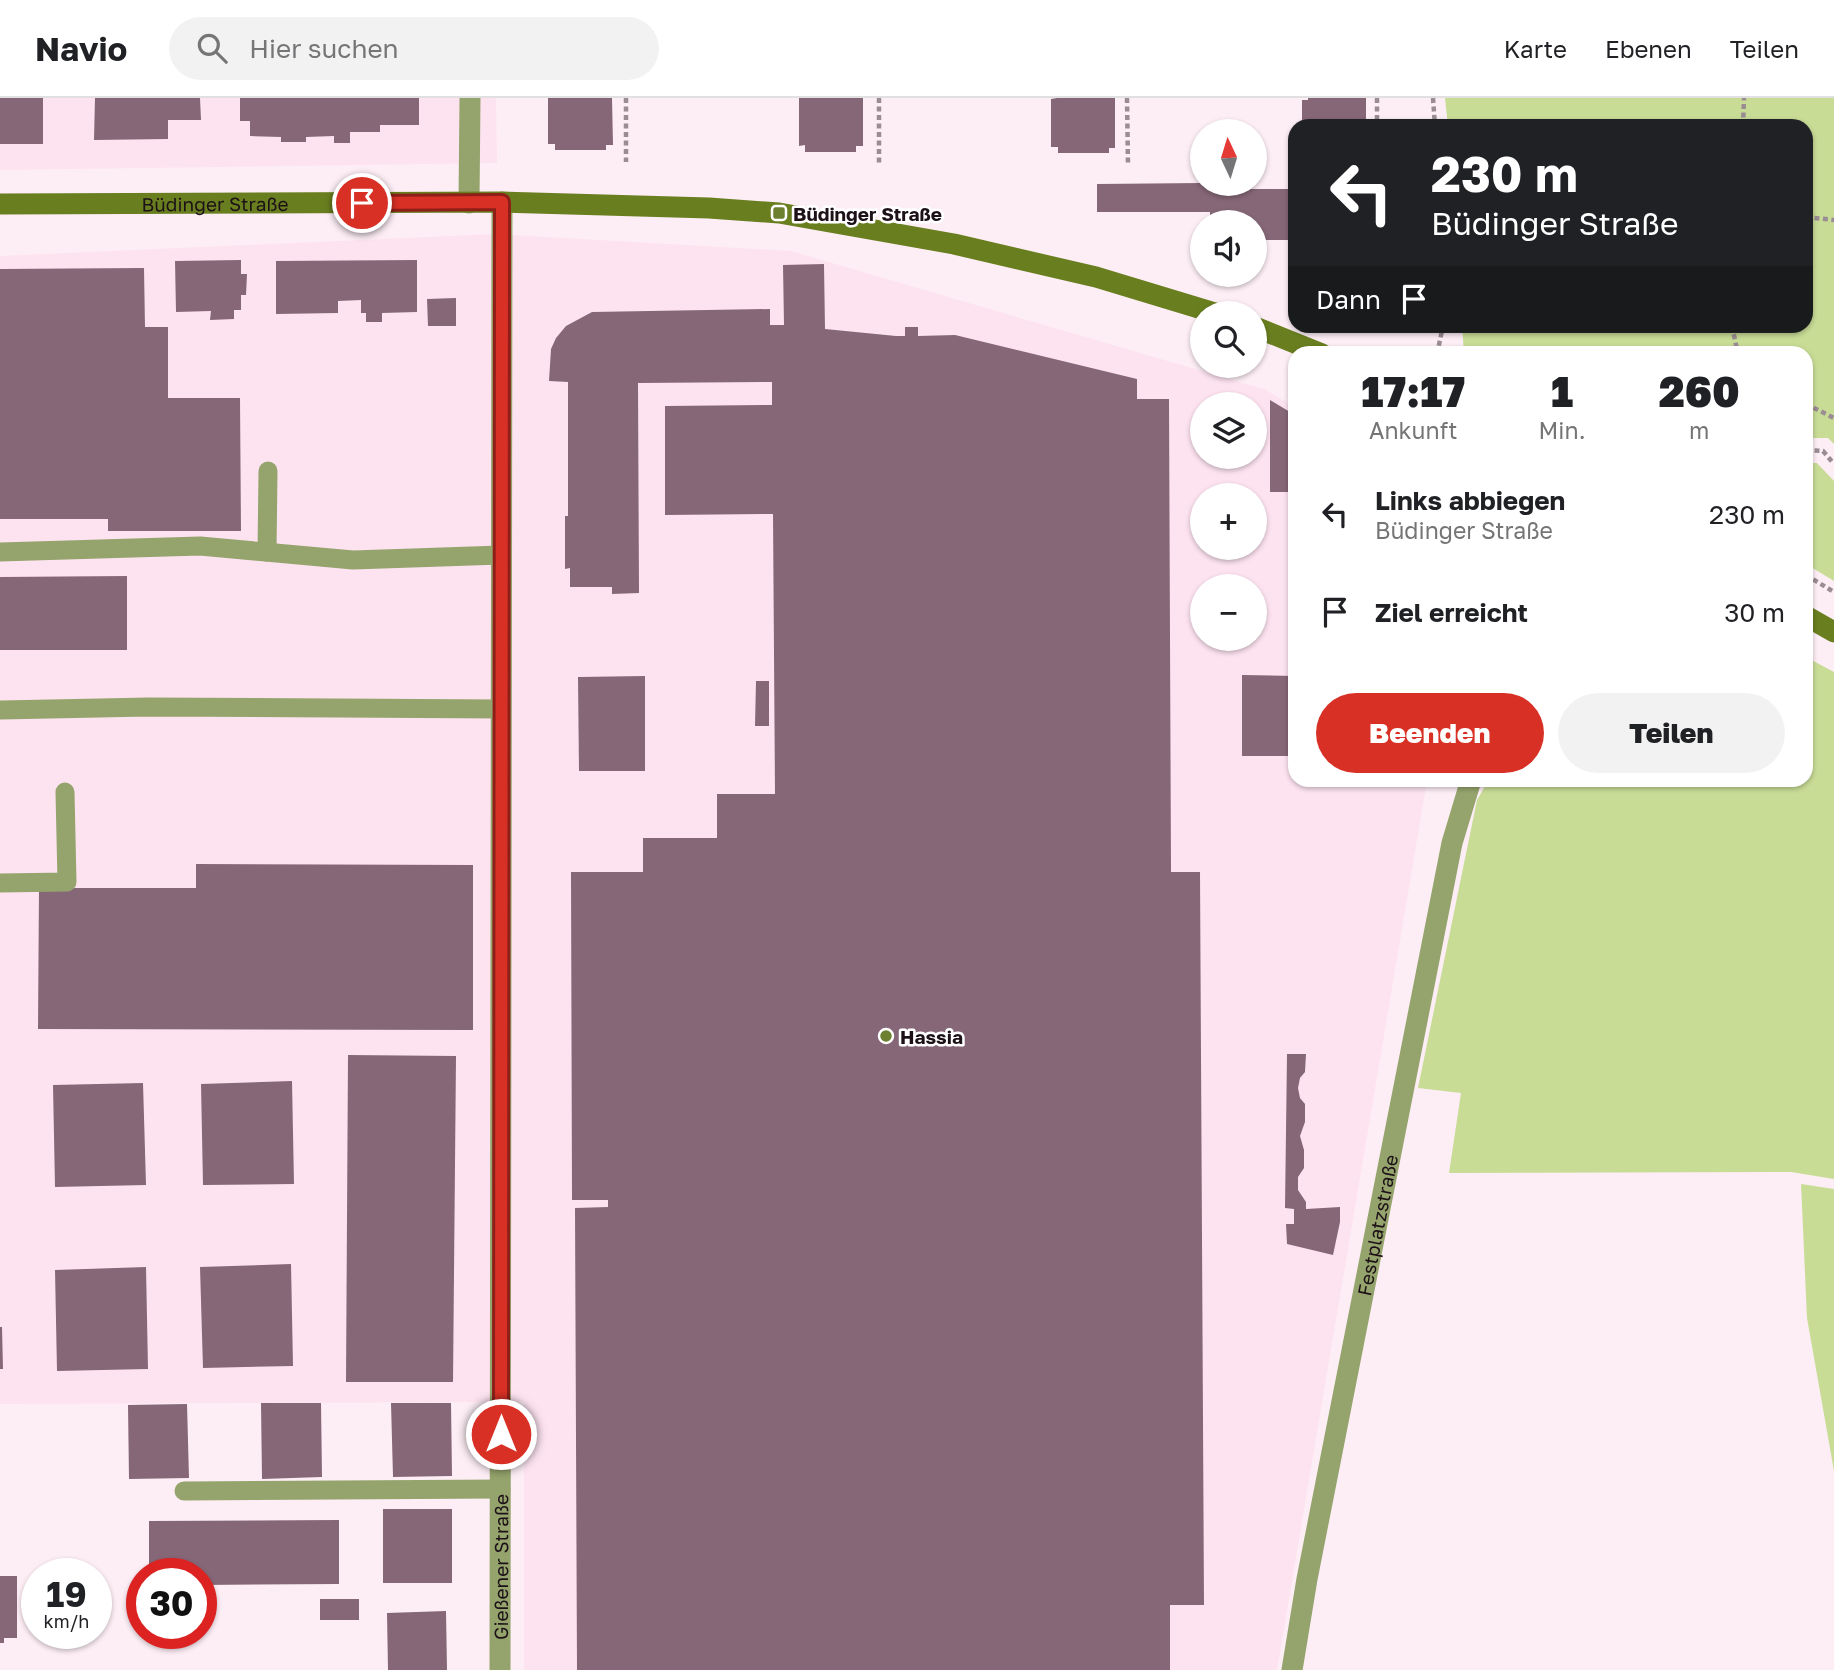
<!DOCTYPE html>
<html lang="de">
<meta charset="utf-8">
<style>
body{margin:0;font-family:"Golos Text",sans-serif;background:#f2f2f2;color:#202124;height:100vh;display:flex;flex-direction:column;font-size:26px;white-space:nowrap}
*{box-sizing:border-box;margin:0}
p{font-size:23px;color:#757577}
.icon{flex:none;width:38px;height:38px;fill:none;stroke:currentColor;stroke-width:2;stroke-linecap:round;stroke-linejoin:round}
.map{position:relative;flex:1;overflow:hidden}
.panel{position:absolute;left:1288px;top:248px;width:525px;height:441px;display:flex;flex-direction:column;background:#fff;border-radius:21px;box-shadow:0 2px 5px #0004}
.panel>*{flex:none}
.hud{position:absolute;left:1288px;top:21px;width:525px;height:214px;border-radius:21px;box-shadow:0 2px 5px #0004;background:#202124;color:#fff;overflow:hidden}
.needle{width:46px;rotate:356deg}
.tools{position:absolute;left:1190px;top:21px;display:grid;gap:14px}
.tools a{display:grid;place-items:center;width:77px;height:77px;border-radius:50%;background:#fff;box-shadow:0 2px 5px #0004;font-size:35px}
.speed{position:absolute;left:21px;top:1460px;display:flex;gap:14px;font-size:35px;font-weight:700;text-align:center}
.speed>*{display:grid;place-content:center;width:91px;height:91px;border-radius:50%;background:#fff;box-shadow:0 2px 5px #0004;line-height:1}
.speed small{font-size:18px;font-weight:400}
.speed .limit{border:10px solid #d22;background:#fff;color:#111}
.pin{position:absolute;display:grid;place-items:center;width:60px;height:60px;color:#fff;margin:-30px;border:4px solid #fff;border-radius:50%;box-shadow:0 2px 7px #0007}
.me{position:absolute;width:77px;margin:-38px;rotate:0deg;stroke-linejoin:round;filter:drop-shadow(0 0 5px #0008)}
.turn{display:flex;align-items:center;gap:24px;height:147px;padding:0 28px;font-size:32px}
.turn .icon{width:91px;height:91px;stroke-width:2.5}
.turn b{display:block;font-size:49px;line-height:60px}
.then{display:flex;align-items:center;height:66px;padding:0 28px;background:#0003;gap:14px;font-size:26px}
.eta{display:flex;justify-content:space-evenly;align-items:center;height:119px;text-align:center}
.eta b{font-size:42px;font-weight:800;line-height:49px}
.cta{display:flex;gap:14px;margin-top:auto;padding:14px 28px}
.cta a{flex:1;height:80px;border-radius:42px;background:#d93025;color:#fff;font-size:28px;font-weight:800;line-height:80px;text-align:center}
.cta a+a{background:#f2f2f2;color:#202124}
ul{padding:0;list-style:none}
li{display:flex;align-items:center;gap:21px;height:98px;padding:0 28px}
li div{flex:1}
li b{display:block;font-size:26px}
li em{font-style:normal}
header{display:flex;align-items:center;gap:42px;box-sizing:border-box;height:98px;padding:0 35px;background:#fff;border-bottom:2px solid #e0e0e0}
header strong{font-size:33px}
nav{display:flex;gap:38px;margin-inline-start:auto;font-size:24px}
.search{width:490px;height:63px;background:#f2f2f2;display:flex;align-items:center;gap:18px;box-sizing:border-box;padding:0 24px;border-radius:38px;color:#757577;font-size:26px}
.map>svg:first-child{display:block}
.built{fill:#fde3f0;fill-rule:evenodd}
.green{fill:#c8dc96}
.building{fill:#866777}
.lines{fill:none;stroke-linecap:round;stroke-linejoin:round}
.path{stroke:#998c93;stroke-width:4.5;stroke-dasharray:5 3.5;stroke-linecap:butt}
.lane{stroke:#95a46c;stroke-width:19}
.street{stroke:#95a46c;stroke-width:21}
.secondary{stroke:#697e1f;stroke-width:21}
.route-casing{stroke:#8d1f18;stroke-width:18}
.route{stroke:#d93025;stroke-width:12}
.poi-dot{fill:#6d8030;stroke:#fff;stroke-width:2.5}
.labels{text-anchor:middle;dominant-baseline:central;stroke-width:5;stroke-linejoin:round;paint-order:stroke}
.street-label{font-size:19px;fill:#1d1118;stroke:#fff}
.poi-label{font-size:19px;font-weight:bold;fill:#1d1118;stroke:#fff;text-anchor:start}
</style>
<header>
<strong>Navio</strong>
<div class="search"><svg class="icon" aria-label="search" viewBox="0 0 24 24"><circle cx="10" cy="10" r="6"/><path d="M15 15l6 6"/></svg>Hier suchen</div>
<nav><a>Karte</a><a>Ebenen</a><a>Teilen</a></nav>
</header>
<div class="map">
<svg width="1834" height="1572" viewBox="0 0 1834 1572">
<rect width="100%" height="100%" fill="#fdeef5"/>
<g class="built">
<path d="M0,0h496l1,65 -497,7z"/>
<path d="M495,136l296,17 473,138 31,18v373l132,1 -150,889h-753v-268l-524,2v-1148zM1202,306h53v53h-53zM1202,397h53v53h-53zM1202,488h53v53h-53z"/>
</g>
<g class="green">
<path d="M1445,0h389v346l-6,-6h-22v-84l-342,-1 -2,-27h344v-200h-358z"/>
<path d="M1806,365h11l17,18v100l-28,-17z"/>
<path d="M1806,559l28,15v507l-43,-7 -342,1 12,-80 -43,-5 59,-288 11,-19 318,-1z"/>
<path d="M1801,1086l33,5v282l-27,-153z"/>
</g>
<g class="building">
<rect x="0" y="0" width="43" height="46"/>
<path d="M95,0h105l1,22h-33v19l-74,1z"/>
<path d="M240,0h179v27h-39v7h-30v11h-16v-7l-28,1v5h-25v-5l-31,-1v-15h-10z"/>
<path d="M548,0h64l1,47h-7v5h-51v-6h-7z"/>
<path d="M799,0h64v48h-7v6h-51v-7l-6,1z"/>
<path d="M1057,0h58v50h-6v5h-51v-6h-7v-48z"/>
<path d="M1308,0h58v28h-64v-26h6z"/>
<path d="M1202,85l7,1v5h85l1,51h-40v-18h-45v-10h-113v-28z"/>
<path d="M241,162v14h6l-1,21h-5v15h-7v9l-24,1 1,-9 -35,1 -1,-51z"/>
<path d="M417,162v52l-35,1v9h-16v-9h-5v-13l-23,1v12l-62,1v-53z"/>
<path d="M824,166l1,65 71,7h9v-9h13v9l37,-1 182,44v20h32l2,473h29l4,733h-34v65h-593l-2,-462 33,-1v-7h-36l-1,-328h72v-34h74v-44h58l-2,-280 -108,1v-109l107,-1v-23l-134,1 1,210 -27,1v-7h-42v-19l-5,1v-53h3v-134l-19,-1 2,-32 5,-11 10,-12 26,-14 178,-3v16h14l-1,-60z"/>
<path d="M144,170l1,59h23v71h72l1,133h-133v-12h-108v-250z"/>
<path d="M456,200v28h-28l-1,-27z"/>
<path d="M1270,302l25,15v77h-25z"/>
<path d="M127,478v74h-127v-73z"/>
<path d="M1242,577l53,1v80h-53z"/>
<path d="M645,578v95h-66l-1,-94z"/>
<path d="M756,583h13v45h-14z"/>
<path d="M196,766l277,1v165l-435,-1 1,-141h157z"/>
<path d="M1287,956h19l-1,18 -5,6 -2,10 2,10 5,6v18l-5,14 4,14v18l-6,9v13l8,12v7l34,-2v15l-7,33 -46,-11 -1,-20h8v-15l-9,-1z"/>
<path d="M348,957l108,1 -3,326h-107z"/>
<path d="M292,983l2,103 -91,1 -2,-101z"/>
<path d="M143,985l3,102 -91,2 -2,-102z"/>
<path d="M291,1166l2,102 -90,2 -3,-101z"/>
<path d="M146,1169l2,102 -91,2 -2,-101z"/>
<path d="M0,1229h2l1,42h-3z"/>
<path d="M261,1305h60l1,74 -60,2z"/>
<path d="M391,1305h60l1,73 -59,1z"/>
<path d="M187,1306l2,74 -60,1 -1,-74z"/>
<rect x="383" y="1411" width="69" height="74"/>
<path d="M339,1422v64l-138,1v-12h-52v-52z"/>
<path d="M0,1478h17v62h-13v5h-4z"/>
<rect x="320" y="1501" width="39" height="21"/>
<path d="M446,1513l1,59h-59l-1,-57z"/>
</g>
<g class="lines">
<g class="path">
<path d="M626,0v64"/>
<path d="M879,0v65"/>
<path d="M1127,0l1,67"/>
<path d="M1377,0v28"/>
<path d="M1433,0l2,28"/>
<path d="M1743,28l1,-28"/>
<path d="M1806,119l28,3"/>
<path d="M1732,228l6,28"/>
<path d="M1437,256l6,-28"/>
<path d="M1806,306l28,14"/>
<path d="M1806,352l17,1 11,13"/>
<path d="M1806,477l28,17"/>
</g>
<g class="lane">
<path d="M0,454l200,-6 153,14 148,-5"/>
<path d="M267,454l1,-81"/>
<path d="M1,612l147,-3 353,2"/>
<path d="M0,785l67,-1 -2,-90"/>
<path d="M184,1393l317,-2"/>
</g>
<g class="street">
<path d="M469,105l1,-105"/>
<path id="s1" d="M500,1572l2,-1468"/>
<path id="s2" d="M1292,1572l15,-91 145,-736 19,-63"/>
</g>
<g class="secondary">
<path id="s3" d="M0,106l502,-2 207,6 70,5 175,31 60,14 82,19 119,36"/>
<path d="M1255,229l67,27"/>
<path d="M1806,518l28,16"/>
</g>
</g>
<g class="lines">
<g class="route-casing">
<path id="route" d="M362,105l140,-1 -1,1232"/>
</g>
<use href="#route" class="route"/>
</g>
<g class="poi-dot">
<rect x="772" y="108" width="14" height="14" rx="3.5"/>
<circle cx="886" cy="938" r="7"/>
</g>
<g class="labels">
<g class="street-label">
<text stroke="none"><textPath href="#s3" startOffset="215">Büdinger Straße</textPath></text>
<text stroke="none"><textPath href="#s2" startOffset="453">Festplatzstraße</textPath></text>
<text stroke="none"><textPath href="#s1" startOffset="103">Gießener Straße</textPath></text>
</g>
<g class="poi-label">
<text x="793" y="115">Büdinger Straße</text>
<text x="900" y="938">Hassia</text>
</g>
</g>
</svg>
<div class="tools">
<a><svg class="needle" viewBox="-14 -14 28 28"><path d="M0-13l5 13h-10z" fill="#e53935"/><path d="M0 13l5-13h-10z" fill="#757577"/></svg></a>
<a><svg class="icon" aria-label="sound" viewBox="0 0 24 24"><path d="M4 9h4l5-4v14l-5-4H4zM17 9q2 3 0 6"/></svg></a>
<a><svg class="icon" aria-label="search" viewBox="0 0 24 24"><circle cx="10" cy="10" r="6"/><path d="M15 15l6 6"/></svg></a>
<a><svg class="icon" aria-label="layers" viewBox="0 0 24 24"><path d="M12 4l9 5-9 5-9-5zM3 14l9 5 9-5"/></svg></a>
<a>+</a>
<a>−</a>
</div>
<div class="speed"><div>19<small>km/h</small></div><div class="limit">30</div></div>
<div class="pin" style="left:362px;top:105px;background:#d93025"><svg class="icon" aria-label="arrive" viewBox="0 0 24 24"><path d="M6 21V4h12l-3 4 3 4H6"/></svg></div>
<svg class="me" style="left:501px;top:1336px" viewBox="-20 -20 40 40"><circle r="17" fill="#d93025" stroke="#fff" stroke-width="3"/><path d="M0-11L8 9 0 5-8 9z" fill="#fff"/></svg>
<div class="hud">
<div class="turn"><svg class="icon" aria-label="left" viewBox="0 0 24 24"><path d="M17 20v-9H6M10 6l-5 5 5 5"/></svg><div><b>230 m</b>Büdinger Straße</div></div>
<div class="then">Dann<svg class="icon" aria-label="arrive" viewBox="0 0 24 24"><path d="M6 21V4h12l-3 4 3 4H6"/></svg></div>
</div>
<section class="panel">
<div class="eta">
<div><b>17:17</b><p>Ankunft</p></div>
<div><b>1</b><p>Min.</p></div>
<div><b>260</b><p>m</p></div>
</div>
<ul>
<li><svg class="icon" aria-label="left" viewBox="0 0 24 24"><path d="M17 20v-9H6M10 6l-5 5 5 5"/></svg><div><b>Links abbiegen</b><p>Büdinger Straße</p></div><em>230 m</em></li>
<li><svg class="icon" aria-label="arrive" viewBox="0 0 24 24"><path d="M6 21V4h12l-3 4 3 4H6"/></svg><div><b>Ziel erreicht</b></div><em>30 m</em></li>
</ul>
<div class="cta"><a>Beenden</a><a>Teilen</a></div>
</section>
</div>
